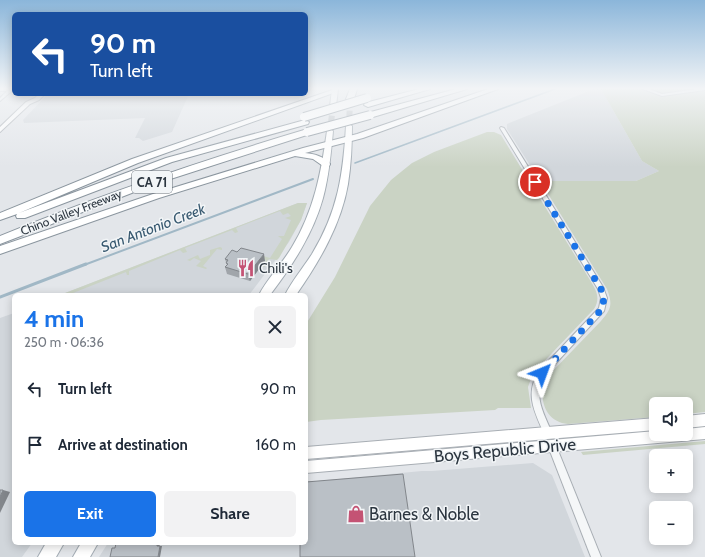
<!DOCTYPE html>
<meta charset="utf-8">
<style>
body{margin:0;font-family:Cabin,sans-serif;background:#f2f2f3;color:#1f2937;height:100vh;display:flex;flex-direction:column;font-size:15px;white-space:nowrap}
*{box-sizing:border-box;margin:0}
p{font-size:13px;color:#747a83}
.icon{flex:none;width:22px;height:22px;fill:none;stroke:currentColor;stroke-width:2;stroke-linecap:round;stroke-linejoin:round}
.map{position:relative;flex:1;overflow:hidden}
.details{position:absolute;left:12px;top:293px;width:296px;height:252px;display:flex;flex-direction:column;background:#fff;border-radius:6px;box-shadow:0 2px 10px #0003}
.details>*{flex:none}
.guide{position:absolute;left:12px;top:12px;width:296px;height:84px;border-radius:6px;box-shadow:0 2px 10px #0003;background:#1a4fa0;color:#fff;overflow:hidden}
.buttons{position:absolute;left:649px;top:397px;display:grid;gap:8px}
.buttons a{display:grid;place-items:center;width:44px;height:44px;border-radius:6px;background:#fff;box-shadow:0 2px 10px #0003;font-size:20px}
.pin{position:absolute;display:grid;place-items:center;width:34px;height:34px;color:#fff;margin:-17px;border:2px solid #fff;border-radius:50%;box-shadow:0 1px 4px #0007}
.me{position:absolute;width:44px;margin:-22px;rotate:44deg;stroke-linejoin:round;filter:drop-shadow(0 0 3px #0008)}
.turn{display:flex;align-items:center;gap:14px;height:84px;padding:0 12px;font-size:18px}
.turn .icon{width:52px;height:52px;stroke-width:2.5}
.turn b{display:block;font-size:28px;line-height:34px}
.round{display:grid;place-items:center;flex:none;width:42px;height:42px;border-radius:6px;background:#f2f2f3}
.overview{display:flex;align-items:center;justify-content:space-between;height:68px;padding:0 12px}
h1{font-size:24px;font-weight:700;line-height:30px;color:#1a73e8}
.action{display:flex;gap:8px;margin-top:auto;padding:8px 12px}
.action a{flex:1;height:46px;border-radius:6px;background:#1a73e8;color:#fff;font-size:16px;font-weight:700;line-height:46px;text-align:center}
.action a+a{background:#f2f2f3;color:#1f2937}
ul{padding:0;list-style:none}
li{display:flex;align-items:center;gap:12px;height:56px;padding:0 12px}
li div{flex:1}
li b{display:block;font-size:15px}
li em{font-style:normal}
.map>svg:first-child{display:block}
.built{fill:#d1d6db}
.green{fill:#cad3c4}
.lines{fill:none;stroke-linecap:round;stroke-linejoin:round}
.stream-far2{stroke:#a1b8c6;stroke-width:1.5}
.stream-far1{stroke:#a1b8c6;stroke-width:2}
.stream{stroke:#a1b8c6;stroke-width:3}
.primary-tunnel{stroke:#bec3c8;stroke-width:6;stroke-dasharray:6 3.5;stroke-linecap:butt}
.street-casing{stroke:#a8aeb4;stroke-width:2}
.secondary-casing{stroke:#a8aeb4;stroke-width:2}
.primary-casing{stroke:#a3acb4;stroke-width:2}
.highway-casing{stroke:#8b969f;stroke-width:2}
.street{fill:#f5f7f8;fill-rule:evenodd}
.secondary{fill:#fff;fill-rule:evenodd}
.primary{fill:#fff;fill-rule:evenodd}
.highway{fill:#fff;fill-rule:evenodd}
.highway-bridge-casing{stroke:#8b969f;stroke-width:10;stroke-linecap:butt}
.highway-bridge{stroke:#fff;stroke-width:8}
.wall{fill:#a0a5aa}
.shaded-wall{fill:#82868b}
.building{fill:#bac0c6;stroke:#82868b}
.route{stroke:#1a73e8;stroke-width:7;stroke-dasharray:0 12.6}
.labels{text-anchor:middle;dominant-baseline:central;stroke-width:3;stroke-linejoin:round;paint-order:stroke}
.far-street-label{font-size:12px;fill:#2c3640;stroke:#f2f5f7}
.shield{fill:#f2f5f7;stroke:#676f77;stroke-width:1}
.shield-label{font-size:13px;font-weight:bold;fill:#2c3640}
.poi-label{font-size:14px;fill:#2c3640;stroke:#f2f5f7;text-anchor:start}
.water-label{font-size:15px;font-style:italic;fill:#395a71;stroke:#f2f5f7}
.near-street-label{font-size:17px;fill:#2c3640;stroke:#f2f5f7}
.near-poi-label{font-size:17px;fill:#2c3640;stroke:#f2f5f7;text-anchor:start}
</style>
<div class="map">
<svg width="705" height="557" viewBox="0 0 705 557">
<rect width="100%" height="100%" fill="#e3e6ea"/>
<g class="built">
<path d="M594,89h7l41,72 17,10 -23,10h-96l-33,-52v-5z"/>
<path d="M48,94h141l-17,38 -29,9 -4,-3h-4l10,-20 -121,5 -1,-3z"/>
<path d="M298,203h9l-6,17 -12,22 -40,53h-189z"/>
<path d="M14,313v230h18l-10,14h-22v-239z"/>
<path d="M533,463l19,12 33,82h-486l9,-14h198v-61l116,-11h10z"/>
</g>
<g class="green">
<path d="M601,89h104v323l-19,2v-10h-30v13l-88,7c-24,-2 -31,-28 -21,-47l54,-56c10,-12 12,-16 6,-32l-67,-108h96l23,-10 -17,-10z"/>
<path d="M487,132h7l7,3 89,145c6,10 11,18 4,29l-61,64 -5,14 3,21h-33l-3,2 -174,10 -15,2v-98l29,-47 35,-71 21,-26 21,-17 22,-11z"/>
<path d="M298,203h9l-6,17 -22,38 -2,2 -8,-1 -4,5v3l-3,-1 4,-6 -8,-2 2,-3 10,3 12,-19 -4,-3h6l7,-16 -6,-2 6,-2 -3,-3 -5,2 -3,-4 -44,17 2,4 -3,1 -3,-3 -47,18 2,4 -4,1 -3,-3 -51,21v4h-2l-1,-3 -58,23h-8z"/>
<path d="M220,247l2,1v2l-5,-1 -14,17 4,2 -1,1 -10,-3 5,-5 -7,-3 -4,3 -3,-1 11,-5 2,4 10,-4v-5z"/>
<path d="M705,441v3l-122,11 -2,-3z"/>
</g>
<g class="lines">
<path class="stream-far2" d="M355,163l200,-74"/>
<path class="stream-far1" d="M84,265l229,-86"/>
<path class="stream" d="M0,297l86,-33"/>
<g class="primary-tunnel">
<path d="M349,126l1,-25"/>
<path d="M330,131l3,-25"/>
</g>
<g class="street-casing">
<g id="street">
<path d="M0,89h13v1l-13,11v-3l7,-7h-7z"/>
<path d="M643,89h6l13,5 35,-5h8v1l-43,6z"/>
<path d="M501,127l3,1 99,159 4,11 -3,13 -59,64c-13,20 -1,39 7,58l-1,3 -3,1 -3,-1c-10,-24 -21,-41 -6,-65l60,-63 2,-10 -3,-9 -98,-161z"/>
<path d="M552,442l3,1 46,114h-10l-43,-111 1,-3z"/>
</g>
</g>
<g class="secondary-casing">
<g id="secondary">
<path d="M39,94h6l-6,6 -9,4 -30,28v-5l26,-25 9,-4z"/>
<path d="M705,414v12l-19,2v-12z"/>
<path d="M656,418v12l-350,29v-12z"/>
<path d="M705,427v12l-399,34v-12l350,-30v3h30v-5z"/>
</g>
</g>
<g class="primary-casing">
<g id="primary">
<path d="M332,89h6l-2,17 -3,2 -3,-2z"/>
<path d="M349,124l3,2c0,19 -1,39 -4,58 -7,41 -29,78 -52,111h-11c7,-14 18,-27 27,-41 26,-43 31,-79 34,-128z"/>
<path d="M330,129l3,2c-2,22 -4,45 -10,67 -10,36 -31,68 -53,97h-11c8,-16 23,-31 33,-48 22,-36 29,-74 35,-116z"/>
<path d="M46,543h18l-8,14h-18z"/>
<path d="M81,543h17l-8,14h-17z"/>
</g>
</g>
<g class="highway-casing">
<g id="highway">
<path d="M335,89l3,2 -2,1 -198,71 -119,50 147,-55 139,-38 4,2 -1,2 -136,38 -147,56h-8l-1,-2 1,-2 -17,6v-7l132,-54z"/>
<path d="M350,89h7l-3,10 -4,2 -4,-2z"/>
<path d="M419,89h11l-62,18 -4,-2 1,-2z"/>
<path d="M456,89h11l-94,28h-3l-4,-2 1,-2z"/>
<path d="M488,89h10l-135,49 -58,15c10,1 18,3 25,11l-1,2h-6l-10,-7 -18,-3 -136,42 -159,56v-8l153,-52 150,-46 54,-14z"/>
<path d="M304,130h3l4,2 -1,2 -155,50 -155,60v-8c100,-41 201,-75 304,-106z"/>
</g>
</g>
<use href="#street" class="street"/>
<use href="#secondary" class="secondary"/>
<use href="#primary" class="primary"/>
<use href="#highway" class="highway"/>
<g class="highway-bridge-casing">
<g id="highway-bridge">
<path d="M304,117l63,-19"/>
<path d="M307,132l63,-17"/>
</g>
</g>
<use href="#highway-bridge" class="highway-bridge"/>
</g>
<path class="wall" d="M237,252l28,9 -15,20 -23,-7 -2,-7 2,-2 -2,-6z"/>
<g class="shaded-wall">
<path d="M264,254l1,7 -15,20 -2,-7z"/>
<path d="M3,490l7,2 -10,21v-16z"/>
<path d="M157,543h3l-1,4 -2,-1z"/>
<path d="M160,546h2l-2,11h-2z"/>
</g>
<g class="building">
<path d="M241,248l23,6 -16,20 -23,-7 3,-3 -2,-1 2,-3 -3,-1 7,-9 5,2z"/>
<path d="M403,474l12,83h-115v-14h6v-61z"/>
<path d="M0,490h3l-3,7z"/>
<path d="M116,543h41v3h3l-2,11h-48l2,-9h3z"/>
</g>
<linearGradient id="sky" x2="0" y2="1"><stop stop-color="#8bb6da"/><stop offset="0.53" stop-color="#f2f4f6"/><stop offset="1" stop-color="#f2f4f6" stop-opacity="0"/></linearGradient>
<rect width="705" height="167" fill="url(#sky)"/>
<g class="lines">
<path class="route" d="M535,182l66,107 3,9 -2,11 -60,64"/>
</g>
<defs>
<g id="restaurant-bare" transform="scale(1.38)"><path d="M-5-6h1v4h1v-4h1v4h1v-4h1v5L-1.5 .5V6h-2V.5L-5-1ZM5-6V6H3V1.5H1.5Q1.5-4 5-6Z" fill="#c45374" stroke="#f2f5f7" stroke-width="2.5" paint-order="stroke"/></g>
<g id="shop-bare" transform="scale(1.38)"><path d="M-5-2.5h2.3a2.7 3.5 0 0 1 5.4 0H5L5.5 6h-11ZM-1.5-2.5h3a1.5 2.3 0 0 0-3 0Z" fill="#c45374" stroke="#f2f5f7" stroke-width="2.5" paint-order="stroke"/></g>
</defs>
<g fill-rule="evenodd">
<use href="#restaurant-bare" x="246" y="268"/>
<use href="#shop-bare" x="356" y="514"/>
</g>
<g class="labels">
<g class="far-street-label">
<text transform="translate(71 212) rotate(-21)">Chino Valley Freeway</text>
</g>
<rect class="shield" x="132" y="171" width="40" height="22" rx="3"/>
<g class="shield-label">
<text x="152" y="182">CA 71</text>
</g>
<g class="poi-label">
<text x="259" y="268">Chili's</text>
</g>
<g class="water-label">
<text transform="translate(153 228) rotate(-21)">San Antonio Creek</text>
</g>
<g class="near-street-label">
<text transform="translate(505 450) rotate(-5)">Boys Republic Drive</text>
</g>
<g class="near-poi-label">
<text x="369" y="514">Barnes &amp; Noble</text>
</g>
</g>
</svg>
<div class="buttons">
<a><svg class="icon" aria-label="sound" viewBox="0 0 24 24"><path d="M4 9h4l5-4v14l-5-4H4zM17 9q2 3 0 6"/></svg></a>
<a>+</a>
<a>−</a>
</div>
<div class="pin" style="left:535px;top:182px;background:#d93025"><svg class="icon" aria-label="arrive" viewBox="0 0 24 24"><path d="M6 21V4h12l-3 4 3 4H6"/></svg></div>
<svg class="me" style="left:542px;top:373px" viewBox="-20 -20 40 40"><path d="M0-17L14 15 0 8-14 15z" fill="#1a73e8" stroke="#fff" stroke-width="4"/></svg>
<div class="guide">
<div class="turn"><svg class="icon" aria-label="left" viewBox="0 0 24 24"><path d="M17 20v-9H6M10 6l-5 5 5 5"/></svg><div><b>90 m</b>Turn left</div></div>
</div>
<section class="details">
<div class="overview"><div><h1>4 min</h1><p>250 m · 06:36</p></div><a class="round"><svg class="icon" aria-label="close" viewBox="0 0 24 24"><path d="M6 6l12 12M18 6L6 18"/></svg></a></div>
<ul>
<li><svg class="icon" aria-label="left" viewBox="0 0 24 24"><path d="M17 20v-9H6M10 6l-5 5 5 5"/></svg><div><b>Turn left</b></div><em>90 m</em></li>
<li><svg class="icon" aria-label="arrive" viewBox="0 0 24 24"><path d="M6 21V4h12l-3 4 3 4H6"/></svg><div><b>Arrive at destination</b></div><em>160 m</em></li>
</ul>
<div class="action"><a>Exit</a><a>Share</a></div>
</section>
</div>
